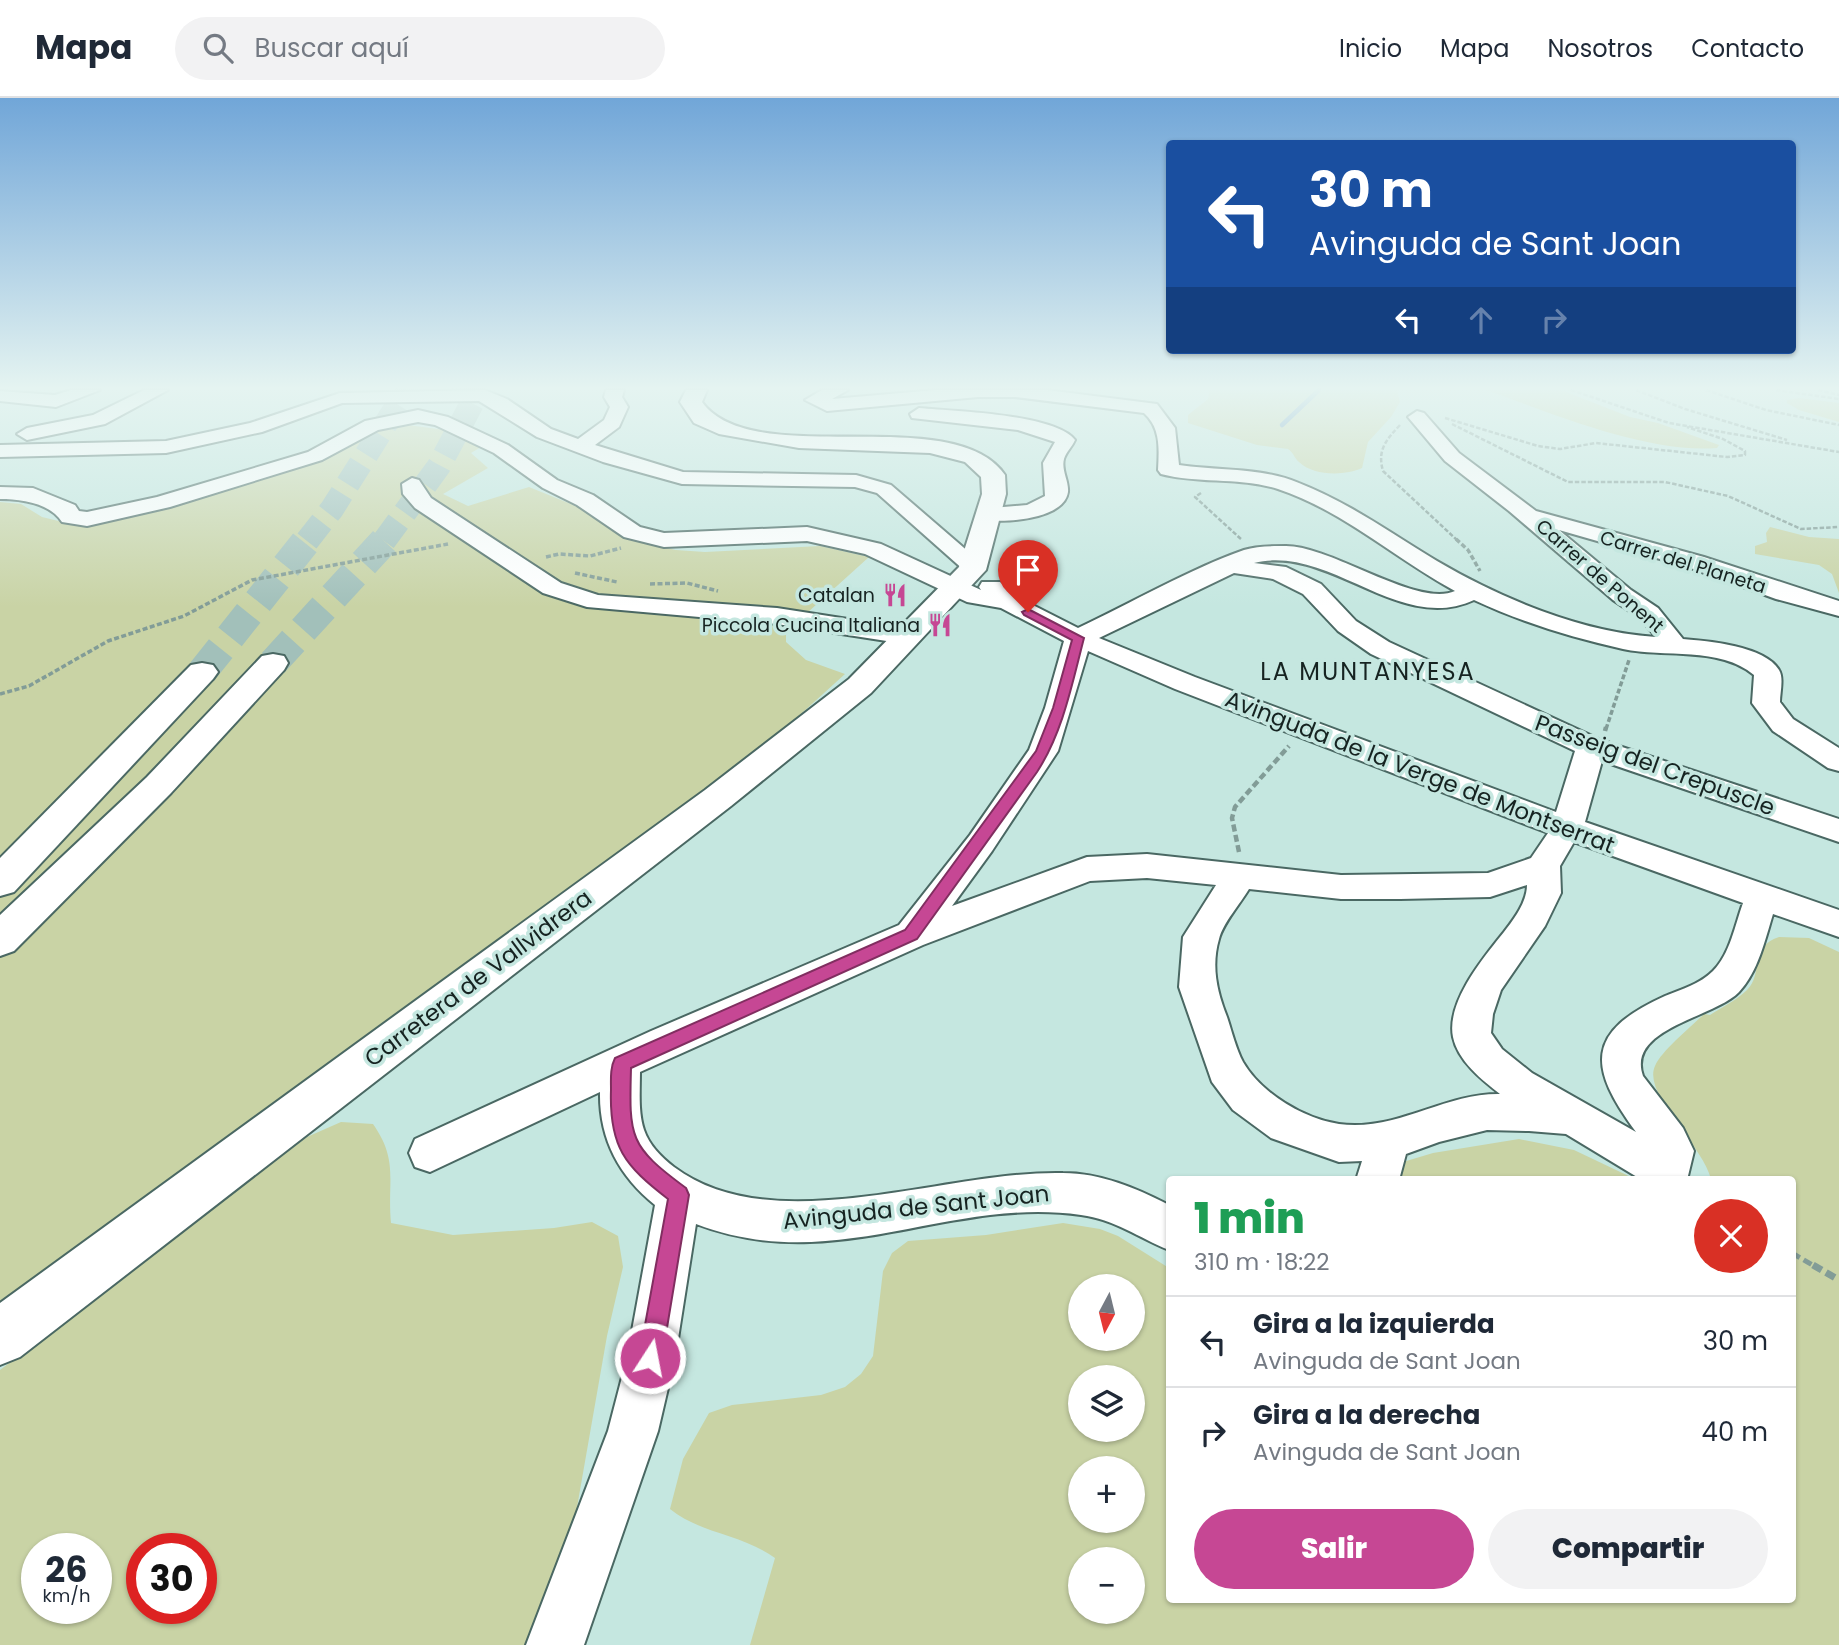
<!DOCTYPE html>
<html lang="es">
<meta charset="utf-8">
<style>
body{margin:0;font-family:Poppins,sans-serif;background:#f2f2f3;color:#1f2937;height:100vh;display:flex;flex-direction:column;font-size:26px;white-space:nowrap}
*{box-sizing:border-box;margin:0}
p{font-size:23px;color:#747a83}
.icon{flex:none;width:38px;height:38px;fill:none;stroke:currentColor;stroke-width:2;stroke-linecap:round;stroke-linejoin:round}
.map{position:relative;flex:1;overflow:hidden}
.sheet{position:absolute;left:1166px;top:1078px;width:630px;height:427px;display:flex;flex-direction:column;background:#fff;border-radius:7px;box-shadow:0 2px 5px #0004}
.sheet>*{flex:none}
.banner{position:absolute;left:1166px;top:42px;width:630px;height:214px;border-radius:7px;box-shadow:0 2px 5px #0004;background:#1a4fa0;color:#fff;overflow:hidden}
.needle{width:46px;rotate:187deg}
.fabs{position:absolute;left:1068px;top:1176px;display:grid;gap:14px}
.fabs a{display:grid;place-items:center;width:77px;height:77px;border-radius:50%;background:#fff;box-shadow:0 2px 5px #0004;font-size:35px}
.speed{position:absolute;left:21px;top:1435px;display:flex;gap:14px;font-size:35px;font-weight:700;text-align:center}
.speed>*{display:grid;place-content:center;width:91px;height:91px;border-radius:50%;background:#fff;box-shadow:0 2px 5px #0004;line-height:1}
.speed small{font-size:18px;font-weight:400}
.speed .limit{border:10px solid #d22;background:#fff;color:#111}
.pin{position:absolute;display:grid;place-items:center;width:60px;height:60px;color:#fff;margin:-72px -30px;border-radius:50% 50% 50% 0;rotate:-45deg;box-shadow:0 0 7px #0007}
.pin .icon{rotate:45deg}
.me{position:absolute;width:77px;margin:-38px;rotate:11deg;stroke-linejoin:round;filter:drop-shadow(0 0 5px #0008)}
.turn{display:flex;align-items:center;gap:24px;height:147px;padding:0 28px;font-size:32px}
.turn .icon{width:91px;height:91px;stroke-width:2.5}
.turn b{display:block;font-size:49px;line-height:60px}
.lanes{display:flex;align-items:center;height:66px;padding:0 28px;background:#0003;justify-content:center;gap:35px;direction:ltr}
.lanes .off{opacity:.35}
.round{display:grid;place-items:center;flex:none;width:74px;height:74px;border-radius:37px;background:#f2f2f3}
.overview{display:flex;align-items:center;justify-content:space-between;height:119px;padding:0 28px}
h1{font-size:42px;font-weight:800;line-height:52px;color:#1e9e55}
.button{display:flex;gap:14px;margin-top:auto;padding:14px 28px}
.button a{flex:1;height:80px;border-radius:42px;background:#c64794;color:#fff;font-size:28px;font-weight:800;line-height:80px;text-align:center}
.button a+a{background:#f2f2f3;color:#1f2937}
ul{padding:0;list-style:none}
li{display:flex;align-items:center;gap:21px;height:91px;padding:0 28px;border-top:2px solid #e0e1e3}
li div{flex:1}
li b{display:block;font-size:26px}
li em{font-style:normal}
header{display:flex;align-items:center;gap:42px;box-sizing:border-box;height:98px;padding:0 35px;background:#fff;border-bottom:2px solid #e0e1e3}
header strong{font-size:33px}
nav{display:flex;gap:38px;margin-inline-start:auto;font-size:24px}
.search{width:490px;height:63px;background:#f2f2f3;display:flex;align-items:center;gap:18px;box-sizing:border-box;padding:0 24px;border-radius:38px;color:#747a83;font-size:26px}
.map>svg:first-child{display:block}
.green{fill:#c9d3a5;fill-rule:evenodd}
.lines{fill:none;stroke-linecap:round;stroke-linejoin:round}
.stream{stroke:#6091bf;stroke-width:4.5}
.highway-tunnel-far1{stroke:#a2c0ba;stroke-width:24;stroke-dasharray:24 11;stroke-linecap:butt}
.highway-tunnel{stroke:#a2c0ba;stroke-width:30;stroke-dasharray:30 15;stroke-linecap:butt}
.minor-casing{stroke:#4a6863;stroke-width:4}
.major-casing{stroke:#4a6863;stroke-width:4}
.highway-casing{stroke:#4a6863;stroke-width:4}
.path-far4{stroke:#829c97;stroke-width:2.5;stroke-dasharray:4.5 2;stroke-linecap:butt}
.path-far3{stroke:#829c97;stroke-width:3.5;stroke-dasharray:5 2.5;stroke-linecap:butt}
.path-far2{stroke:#829c97;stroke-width:4.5;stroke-dasharray:7 3.5;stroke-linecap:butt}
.path-far1{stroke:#829c97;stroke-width:5;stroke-dasharray:9 4.5;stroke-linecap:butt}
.path{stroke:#829c97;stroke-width:7;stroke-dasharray:10 5;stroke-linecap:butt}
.minor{fill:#fff;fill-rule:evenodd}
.major{fill:#fff;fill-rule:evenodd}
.highway{fill:#fff;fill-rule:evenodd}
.route{fill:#c64794;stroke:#812e60;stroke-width:2}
.labels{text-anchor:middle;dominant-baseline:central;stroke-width:7;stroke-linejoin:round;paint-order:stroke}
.far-street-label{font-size:19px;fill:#162321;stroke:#c5e7e0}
.far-poi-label{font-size:19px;fill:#162321;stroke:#c5e7e0;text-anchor:end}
.street-label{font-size:23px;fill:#162321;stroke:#c5e7e0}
.neighbourhood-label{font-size:24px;letter-spacing:2px;fill:#162321;stroke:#c5e7e0}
</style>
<header>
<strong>Mapa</strong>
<div class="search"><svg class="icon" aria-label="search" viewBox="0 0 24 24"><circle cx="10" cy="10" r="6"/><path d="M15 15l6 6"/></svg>Buscar aquí</div>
<nav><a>Inicio</a><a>Mapa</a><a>Nosotros</a><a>Contacto</a></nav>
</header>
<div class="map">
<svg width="1839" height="1547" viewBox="0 0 1839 1547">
<rect width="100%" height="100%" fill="#c5e7e0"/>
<g class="green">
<path d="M1210,292h187l3,12 -9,15 -23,25 -6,26c-17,8 -49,8 -63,-6 -5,-4 -5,-9 -11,-13l-31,-4 -69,-22v-8l20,-16z"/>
<path d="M1487,292h74l69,27 28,6 61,22 -2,3c-68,6 -165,-34 -230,-58z"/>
<path d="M1799,300l40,5v19l-40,-12 -12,-7v-3z"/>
<path d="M408,327l37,5 36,17 -10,6 17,15 -45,26 25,12 61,-19 69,28 13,15 28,12 37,8 29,2 115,-6 49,11 -83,75v10l20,18 39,14 -75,68 -770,570v-810l21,2 21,13 33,8 49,-6 201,-60 35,-21 30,-12z"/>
<path d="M1770,429l39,10 30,2v54l-7,-19 -13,-9 -64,-11v-8l12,-4 -1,-9z"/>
<path d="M1779,839l30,1 30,14v693h-1089l25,-87c-33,-24 -74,-24 -105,-49l13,-50 26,-46 23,-8 89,-10 24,-8 16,-13 12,-18 10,-85 9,-18 16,-12 78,-6 77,-12 37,6 18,7 51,32v332h623v-420l-81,-1c-8,-34 -69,-85 -56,-113 7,-16 36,-39 49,-52l6,1c12,-8 27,-15 37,-25 17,-17 1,-43 32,-53zM1080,1188h52v53h-52zM1080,1279h52v53h-52zM1080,1370h52v53h-52zM1080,1461h52v53h-52z"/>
<path d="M341,1024l32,2c26,37 14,57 18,99l62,12 101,-7 38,-6 26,14 5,31 -16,69 -38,217 -37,92h-532v-275l307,-233zM37,1451h59v59h-59zM142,1451h59v59h-59z"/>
<path d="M1519,1041l55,11 61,29 -245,1 13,-18 30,-9z"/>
</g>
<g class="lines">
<path class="stream" d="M1282,327l37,-35"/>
<g class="highway-tunnel-far1">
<path d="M307,443l25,-32 75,-119"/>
<path d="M384,443l55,-75 40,-76"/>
</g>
<g class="highway-tunnel">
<path d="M273,565l113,-124"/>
<path d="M202,574l106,-133"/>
</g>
<g class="minor-casing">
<g id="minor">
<path d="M71,292h29l-44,17 -56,-6v-10l55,4z"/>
<path d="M144,292h24l-63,34 -78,16 -10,-6 10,-6 66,-13z"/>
<path d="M485,292l22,9 44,30 27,10 26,-19 6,-13 -6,-10 2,-7h18l-2,7 6,10 -9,20 -24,18 88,27 173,3 35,10 94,81 -4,5h-16l-88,-78 -22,-6 -173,-3 -79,-22 -66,-25 -58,-36 -137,2 -80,29 -96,21 -166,4v-12l166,-4 84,-18 90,-30z"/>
<path d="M822,292h26l-16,9 103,-9h112l110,14 18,24 4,37c40,6 82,2 120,18 49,19 93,51 138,78 65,38 144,71 219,76l-16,-19 -27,-18 -104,-89 -64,-50 -37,-44 9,-6 7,2 35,40 77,58 168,46 135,44v15l-63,-17 -88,-32 -129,-37 72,60 27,18 25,31c25,2 82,7 96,31 5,8 1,23 1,32l13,17 46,29v23l-11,-3 -55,-37 -21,-28 2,-28c-34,-29 -90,-17 -131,-26 -50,-11 -102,-27 -149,-49 -75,35 -144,-56 -220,-37l32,4 35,17 35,37 33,21 212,98 238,79v23l-237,-81 -17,61 254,88v27l-66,-23c-8,26 -15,58 -34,78 -25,26 -113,36 -96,84l40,52 11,23 -7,29h-45l-76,-46 -37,-3 -42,-1 -48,12 -33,12 -7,26h-43l6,-19 -23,1 -68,-24 -38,-28 -21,-28 -33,-95 4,-50 33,-52 -69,-7 -57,3 -167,64 -283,127c0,19 -2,40 4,58 5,15 18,28 30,37 100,75 272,3 389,6 38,0 73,15 106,32v45c-30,-12 -55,-31 -88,-35 -134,-19 -246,62 -385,9l-21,134 -17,73 -74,214h-58l82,-214 19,-73 28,-153c-36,-29 -56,-66 -55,-113l-170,80 -15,-5 -6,-14 6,-14 236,-108 248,-106 71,-90 59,-85 16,-42 19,-67 -63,-33 -34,-6 -102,-48 -58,-13 -143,6 -40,-10 -47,-32 -34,-17 -49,-35 -59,-28 -17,-3 -40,8 -56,30 -152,47 -83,19 -25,-4c-12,-19 -41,-23 -62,-23v-12l33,1 42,17 4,6 8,1 70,-15 151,-45 57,-31 53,-11 30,7 60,28 49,35 36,15 47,32 24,6 143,-6 74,17 100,46 -2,-3 3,-5h18l17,15 61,31c53,-25 112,-59 166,-78 12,-4 29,-4 42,-4 46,0 131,62 169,45 -59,-32 -113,-81 -177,-102 -38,-12 -79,-5 -117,-15l-3,-4c1,-21 3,-42 -14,-57l-129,-16h-37l-151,14 -22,-11zM1234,475l39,6 30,15 35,37 33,23 204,97 -19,61 -361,-135 -96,-39zM1088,553l87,38 373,144 -17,25 -43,15 -147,2 -194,-21 -60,3 -135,49 40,-55 66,-100zM1574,744l169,61c-8,22 -13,51 -30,68 -13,13 -31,18 -48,25 -80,36 -77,71 -29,136l-104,-59 -30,-24 -11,-16 2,-19 8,-24 44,-64 16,-33 -1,-27zM1527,787c0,17 -13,34 -23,47 -20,25 -58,70 -51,105 5,24 29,43 47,57 -56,-1 -104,38 -161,30 -35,-5 -78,-31 -96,-62 -7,-13 -11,-30 -16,-45 -10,-25 -16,-51 -8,-78 4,-16 21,-35 30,-50l92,10h59l90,-2z"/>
<path d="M919,310c33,3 137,6 156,32 -3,7 -9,12 -11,19 -3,11 5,22 4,33 -4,28 -67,32 -88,27l-3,-5 3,-5 47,-4 18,-9 -2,-33 12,-21 -37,-12 -106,-12 -2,-4z"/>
<path d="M412,380l7,2 12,18 130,85 37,12 179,13 129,20 9,3 4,5 -4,5 -9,3 -129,-20 -190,-17 -44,-14 -128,-85 -12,-14 -1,-10z"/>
</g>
</g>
<g class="major-casing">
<path id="major" d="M686,292h21l-5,12c50,70 252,-2 303,73l1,19 -20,76 -115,123 -140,113 -711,551 -20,8v-62l705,-513 144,-111 110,-112 23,-73 -1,-17 -16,-15 -35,-9 -131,-5 -80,-14 -25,-11 -14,-21z"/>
</g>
<g class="highway-casing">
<g id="highway">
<path d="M273,556l11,2 4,7 -4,7 -113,123 -157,158 -14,5v-41l147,-138 115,-121z"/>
<path d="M202,565l11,2 5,7 -5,7 -199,213 -14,4v-38l191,-193z"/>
</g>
</g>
<g class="path-far4">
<path d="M1571,292l98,33 170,29"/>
<path d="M1636,292l49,19 102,31"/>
<path d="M1706,292l60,20 73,15"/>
<path d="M1776,292l63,9"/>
<path d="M1818,292l21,5"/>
<path d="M1445,320l93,28 22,3 36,-6 131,14 18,-2v-4l-22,-12 -36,-12"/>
<path d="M1452,326l116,58h97l63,14 73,33 38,-2"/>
<path d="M1400,327c-14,15 -23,25 -17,46l75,70"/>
<path d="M1201,395l-6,4 47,43"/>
</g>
<g class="path-far3">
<path d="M1456,441l12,11 12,21"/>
<path d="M546,459l13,-3 31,2 31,-8"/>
<path d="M575,475l42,9"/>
<path d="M650,486l37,-1 31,8"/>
<path d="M0,596l29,-8 79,-45 76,-25 68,-36 196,-36"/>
<path d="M1606,631l23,-69"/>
</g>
<g class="path-far2">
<path d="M1605,633l1,-4"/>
<path d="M1239,754l-7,-34 3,-11 54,-61"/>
</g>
<path class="path-far1" d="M1792,1155l24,14"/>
<path class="path" d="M1813,1167l26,15"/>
<use href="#minor" class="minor"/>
<use href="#major" class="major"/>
<use href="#highway" class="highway"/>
</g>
<linearGradient id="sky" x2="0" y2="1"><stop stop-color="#71a6d8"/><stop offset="0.57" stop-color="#e5f4f1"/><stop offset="1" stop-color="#e5f4f1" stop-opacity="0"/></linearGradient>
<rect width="1839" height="509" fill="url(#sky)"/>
<path class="route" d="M1028,511l56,29c-12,46 -21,94 -47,134l-120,167 -286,129c-2,70 -2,78 55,120l3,7 -27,163 -3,8 -9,4 -8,-4 -3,-8 29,-159c-43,-33 -59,-52 -57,-109 0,-11 -1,-22 4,-32l290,-128 131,-179 17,-43 19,-68 -48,-25 -2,-3z"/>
<defs>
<g id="restaurant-bare" transform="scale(1.89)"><path d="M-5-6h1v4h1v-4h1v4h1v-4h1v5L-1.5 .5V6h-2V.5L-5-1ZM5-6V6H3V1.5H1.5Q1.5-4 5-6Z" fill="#c64794" stroke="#c5e7e0" stroke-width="2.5" paint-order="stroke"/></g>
</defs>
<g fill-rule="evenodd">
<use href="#restaurant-bare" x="895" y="497"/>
<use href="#restaurant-bare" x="940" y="527"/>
</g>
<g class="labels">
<g class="far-street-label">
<text transform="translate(1683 464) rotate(17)">Carrer del Planeta</text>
<text transform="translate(1600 478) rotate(41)">Carrer de Ponent</text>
</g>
<g class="far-poi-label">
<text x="875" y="497">Catalan</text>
<text x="920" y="527">Piccola Cucina Italiana</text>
</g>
<g class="street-label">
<text transform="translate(1655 667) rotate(20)">Passeig del Crepuscle</text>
<text transform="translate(1420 674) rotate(21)">Avinguda de la Verge de Montserrat</text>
<text transform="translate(478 880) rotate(-37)">Carretera de Vallvidrera</text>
<text transform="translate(916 1109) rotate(-6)">Avinguda de Sant Joan</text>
</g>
<g class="neighbourhood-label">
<text x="1368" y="573">LA MUNTANYESA</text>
</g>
</g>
</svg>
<div class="fabs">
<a><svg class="needle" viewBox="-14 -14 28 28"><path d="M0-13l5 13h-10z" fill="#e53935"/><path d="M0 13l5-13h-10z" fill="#747a83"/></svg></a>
<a><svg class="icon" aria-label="layers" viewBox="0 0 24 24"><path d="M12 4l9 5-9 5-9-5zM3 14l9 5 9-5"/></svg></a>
<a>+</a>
<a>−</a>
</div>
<div class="speed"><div>26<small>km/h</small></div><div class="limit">30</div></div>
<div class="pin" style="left:1028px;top:514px;background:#d93025"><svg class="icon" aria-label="arrive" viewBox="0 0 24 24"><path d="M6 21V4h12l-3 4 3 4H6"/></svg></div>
<svg class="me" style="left:650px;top:1260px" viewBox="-20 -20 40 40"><circle r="17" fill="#c64794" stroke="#fff" stroke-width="3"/><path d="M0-11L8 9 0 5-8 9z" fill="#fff"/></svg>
<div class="banner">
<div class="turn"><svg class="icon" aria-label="left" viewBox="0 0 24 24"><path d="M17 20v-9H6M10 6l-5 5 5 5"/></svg><div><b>30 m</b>Avinguda de Sant Joan</div></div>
<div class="lanes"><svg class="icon" aria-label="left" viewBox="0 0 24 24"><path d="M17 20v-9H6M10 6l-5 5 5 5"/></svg><svg class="icon off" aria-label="ahead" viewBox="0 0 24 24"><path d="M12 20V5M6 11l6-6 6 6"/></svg><svg class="icon off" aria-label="right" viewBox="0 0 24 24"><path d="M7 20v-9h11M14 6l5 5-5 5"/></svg></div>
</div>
<section class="sheet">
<div class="overview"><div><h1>1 min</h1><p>310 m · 18:22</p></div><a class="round" style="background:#d93025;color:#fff"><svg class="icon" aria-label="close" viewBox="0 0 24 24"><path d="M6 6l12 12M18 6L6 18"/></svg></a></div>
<ul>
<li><svg class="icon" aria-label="left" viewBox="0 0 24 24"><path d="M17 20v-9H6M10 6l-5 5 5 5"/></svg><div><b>Gira a la izquierda</b><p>Avinguda de Sant Joan</p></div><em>30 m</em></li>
<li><svg class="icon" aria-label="right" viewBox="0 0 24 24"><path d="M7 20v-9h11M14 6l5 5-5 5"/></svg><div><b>Gira a la derecha</b><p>Avinguda de Sant Joan</p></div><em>40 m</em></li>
</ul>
<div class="button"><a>Salir</a><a>Compartir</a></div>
</section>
</div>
